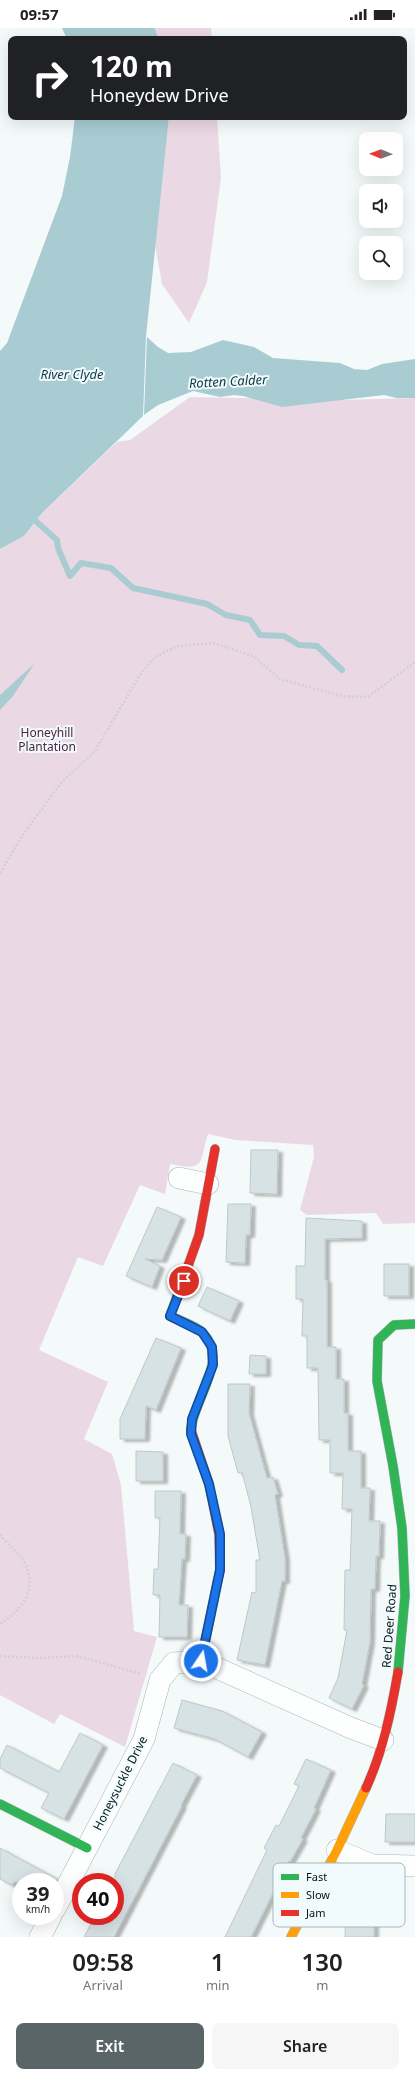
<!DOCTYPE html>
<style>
body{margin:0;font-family:"Noto Sans",sans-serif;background:#f6f6f6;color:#222;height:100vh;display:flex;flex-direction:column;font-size:15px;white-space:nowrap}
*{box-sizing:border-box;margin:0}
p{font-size:13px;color:#767676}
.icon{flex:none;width:22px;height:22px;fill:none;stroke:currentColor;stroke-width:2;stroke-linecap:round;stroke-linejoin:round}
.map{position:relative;height:1909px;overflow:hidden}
.panel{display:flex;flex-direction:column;background:#fff;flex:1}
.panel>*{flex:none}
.guide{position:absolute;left:8px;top:8px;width:399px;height:84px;border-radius:8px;box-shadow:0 4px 16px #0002;background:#202124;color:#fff;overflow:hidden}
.needle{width:26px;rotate:271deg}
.controls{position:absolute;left:359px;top:104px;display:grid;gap:8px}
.controls a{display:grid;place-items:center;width:44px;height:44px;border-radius:8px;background:#fff;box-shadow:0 4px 16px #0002;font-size:20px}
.speed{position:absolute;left:12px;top:1845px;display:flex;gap:8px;font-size:20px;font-weight:700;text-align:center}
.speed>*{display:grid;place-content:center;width:52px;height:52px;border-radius:50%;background:#fff;box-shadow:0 4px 16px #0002;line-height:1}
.speed small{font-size:10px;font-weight:400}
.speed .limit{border:6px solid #d22;background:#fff;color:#111}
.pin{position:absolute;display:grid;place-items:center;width:34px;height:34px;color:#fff;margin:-17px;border:2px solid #fff;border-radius:50%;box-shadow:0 1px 4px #0007}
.me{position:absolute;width:44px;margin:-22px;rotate:12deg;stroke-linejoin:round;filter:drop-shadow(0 0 3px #0008)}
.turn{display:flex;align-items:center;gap:14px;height:84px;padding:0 16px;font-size:18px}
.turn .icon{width:52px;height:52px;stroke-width:2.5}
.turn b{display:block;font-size:28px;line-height:34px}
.eta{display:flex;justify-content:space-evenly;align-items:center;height:68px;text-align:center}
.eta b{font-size:24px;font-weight:600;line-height:28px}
.button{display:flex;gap:8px;margin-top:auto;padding:8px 16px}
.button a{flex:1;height:46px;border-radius:8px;background:#596567;color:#fff;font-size:16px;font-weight:600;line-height:46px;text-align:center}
.button a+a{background:#f6f6f6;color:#222}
.status{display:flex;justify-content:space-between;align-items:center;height:28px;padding:0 20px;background:#fff;direction:ltr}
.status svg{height:11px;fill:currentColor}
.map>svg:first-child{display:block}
.green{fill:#ebd8e5}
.water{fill:#a8ccd2}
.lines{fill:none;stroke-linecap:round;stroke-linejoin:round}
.stream{stroke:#a8ccd2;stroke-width:6}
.building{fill:#d7e2e4;stroke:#bec8c9;filter:url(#shadow)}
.street-casing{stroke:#aab5b6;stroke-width:22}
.fast-casing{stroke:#aab5b6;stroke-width:10}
.slow-casing{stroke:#aab5b6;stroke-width:10}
.jam-casing{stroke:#aab5b6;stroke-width:10}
.path{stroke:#cfd1d2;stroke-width:2.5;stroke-dasharray:2 2;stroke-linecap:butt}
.street{stroke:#fdfefe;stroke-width:21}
.fast{stroke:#30b455;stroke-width:9}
.slow{stroke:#ff9f0a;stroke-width:9}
.jam{stroke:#e5322d;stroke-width:9}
.route-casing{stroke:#114b97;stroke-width:10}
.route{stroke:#1a73e8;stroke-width:7}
.labels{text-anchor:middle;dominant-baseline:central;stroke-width:4;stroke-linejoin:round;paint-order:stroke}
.park-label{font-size:12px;fill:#512343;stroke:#f1fafc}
.street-label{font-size:12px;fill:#051518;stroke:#f1fafc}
.water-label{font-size:13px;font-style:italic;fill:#0a3a41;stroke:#f1fafc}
.key{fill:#f1fafc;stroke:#aab5b8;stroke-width:1}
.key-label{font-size:11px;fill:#051518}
</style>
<div class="status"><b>09:57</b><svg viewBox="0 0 49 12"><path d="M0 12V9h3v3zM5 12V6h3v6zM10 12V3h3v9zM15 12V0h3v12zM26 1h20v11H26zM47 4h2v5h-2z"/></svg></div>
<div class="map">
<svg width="415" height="1909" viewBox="0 0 415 1909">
<defs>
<filter id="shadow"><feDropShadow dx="4.5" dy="2.5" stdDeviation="1" flood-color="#0004"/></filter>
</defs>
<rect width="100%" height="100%" fill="#f4f9f9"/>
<g class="green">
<path d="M155,0h56l1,11h-47l-8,-4z"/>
<path d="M169,89h48l4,61 -14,104 -18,41 -27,-39 -7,-40z"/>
<path d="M190,369l150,3 75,-2v825l-32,1 -7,-11 -69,2 -7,-5 14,-53 -1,-12 -77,-5 -28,-6c-9,29 -2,38 -38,30l-5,30 -25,-9 -37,81 -25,-9 -39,93 69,32 -24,57 28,15 9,31 13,146 23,6 -32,110 -65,-33 -6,10 -54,-29v-1146l24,-13 18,-23 75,-71 13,-2z"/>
</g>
<g class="water">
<path d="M62,0h93l2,7 8,4h-98z"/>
<path d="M75,89h94l-23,219 -3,80 -101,97 -18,23 -24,13v-198l7,-8 55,-147 8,-39z"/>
<path d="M147,309l11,10 10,6 23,-1 32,-12 31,7 19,11 67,5 14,6 13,1 15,-6 33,-5v39h-18l-13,-3 -102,12 -39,-11 -9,-1 -14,2 -27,-6 -35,14 -14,10z"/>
<path d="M35,635l-22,33 -13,14v-15z"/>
</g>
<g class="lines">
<path class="stream" d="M30,488l27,24 1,8 12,28 11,-13 30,5 22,20 74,16 19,11 24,5 10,15 24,1 15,9 18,1 25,24"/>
</g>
<g class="building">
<path d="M251,1122h27l-1,44 -27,-1z"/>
<path d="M228,1176h23l-1,31h-4l-1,28 -19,-1z"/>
<path d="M157,1179l24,10 -19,43 -17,-1 15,7 -8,21 -26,-11z"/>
<path d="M306,1190l56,3v17l-37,1v41h2v67h9v32h8v34h4v38h13v37h9l-1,33h11l-1,35h-3l-1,33h-4l-1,53 -8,42 2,1 -12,24 -23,-11 9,-20 9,-48h-3l1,-60h5l2,-61h-10l1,-36h-13v-33h-11l-1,-72h-11v-32h-5l1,-37h-7v-33h9z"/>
<rect x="384" y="1236" width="25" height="32"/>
<path d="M207,1259l32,14 -9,20 -32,-15z"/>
<path d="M156,1310l25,10 -25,62 -10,-4 -1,33h-25v-20z"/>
<path d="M250,1327l16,1v18h-17z"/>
<path d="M228,1356h22l-1,29 18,65 6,-1 5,17 -3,1 10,63v23h-3l-17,84 -28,-5 15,-68 4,1v-33h4l-9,-53 -9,-35 -4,1 -10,-37z"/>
<path d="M136,1423l27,1v29h-27z"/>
<path d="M155,1463h26l-1,43h6l-1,25h-3l-3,46h9l-1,32h-28l1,-42h-7l1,-26h4l2,-51h-5z"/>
<path d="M182,1672l40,11 40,21 -14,25 -33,-18 -41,-11z"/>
<path d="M80,1705l23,12 -39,74 -23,-11 8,-15 -49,-25v-9l7,-14 52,27z"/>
<path d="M306,1731l25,11 -17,38 2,1 -15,29 2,1 -13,23 -1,-1 -38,76h-26l42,-87 -3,-2 12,-23 3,1 20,-40 -5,-2z"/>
<path d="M173,1735l24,12 -16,30 1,1 -68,131h-30l11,-21h20v-42z"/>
<path d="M386,1786h29v28h-30z"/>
<path d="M0,1820l57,31 -1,3h-42l-2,3 -12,-6z"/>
<path d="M346,1869l28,1v39h-29z"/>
</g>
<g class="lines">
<g class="street-casing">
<g id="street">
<path d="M179,1150l29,6"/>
<path d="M337,1822l35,15 43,1"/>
<path d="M55,1881l89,-170 16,-59 14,-17 27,-2 150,67 32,12"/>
<path d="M40,1909l11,-21"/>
</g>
</g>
<g class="fast-casing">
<g id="fast">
<path d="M188,1238l-18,50c10,5 25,9 33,17 27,28 -10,66 -12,97"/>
<path d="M398,1644l7,-76 -3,-68 -9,-62 -16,-85 1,-41 16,-15 21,-1"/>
<path d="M0,1776l87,44"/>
</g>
</g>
<g class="slow-casing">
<path id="slow" d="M291,1909l46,-87 29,-62"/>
</g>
<g class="jam-casing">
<g id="jam">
<path d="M188,1238l11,-31 16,-86"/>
<path d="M191,1402l18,54 10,50 1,36 -19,91"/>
<path d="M366,1760c17,-37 25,-76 32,-116"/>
</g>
</g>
<g class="path">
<path d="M0,845l24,-40 37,-50 34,-32 44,-75 16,-19 22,-11 37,-3 39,13 27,23 62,17 26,1 47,-35"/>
<path d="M0,1507c7,8 23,22 26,31 11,25 -5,45 -26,58"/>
<path d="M0,1628l38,2 39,-2 64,18"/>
</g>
<use href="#street" class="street"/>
<use href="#fast" class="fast"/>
<use href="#slow" class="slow"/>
<use href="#jam" class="jam"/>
</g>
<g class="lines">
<g class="route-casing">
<path id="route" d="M184,1253l-14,35 32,16 10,15 1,18 -21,54 -1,15 18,50 11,50v36l-19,91"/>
</g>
<use href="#route" class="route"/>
</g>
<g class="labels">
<g class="park-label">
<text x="47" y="704">Honeyhill<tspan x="47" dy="14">Plantation</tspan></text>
</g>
<g class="street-label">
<text transform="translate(389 1598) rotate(-86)">Red Deer Road</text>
<text transform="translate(120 1755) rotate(-63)">Honeysuckle Drive</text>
</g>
<g class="water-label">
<text x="72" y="346">River Clyde</text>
<text transform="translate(228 353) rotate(-3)">Rotten Calder</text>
</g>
</g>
<rect x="273" y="1835" width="132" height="64" rx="6" class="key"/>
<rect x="281" y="1846" width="18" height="6" fill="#30b455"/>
<rect x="281" y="1864" width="18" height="6" fill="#ff9f0a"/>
<rect x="281" y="1882" width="18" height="6" fill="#e5322d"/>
<g class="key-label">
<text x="306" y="1853">Fast</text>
<text x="306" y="1871">Slow</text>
<text x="306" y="1889">Jam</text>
</g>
</svg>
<div class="controls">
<a><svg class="needle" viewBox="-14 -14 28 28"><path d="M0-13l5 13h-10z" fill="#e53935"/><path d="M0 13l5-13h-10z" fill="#767676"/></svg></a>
<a><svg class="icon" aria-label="sound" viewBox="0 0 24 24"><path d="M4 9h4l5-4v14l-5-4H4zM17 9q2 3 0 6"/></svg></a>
<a><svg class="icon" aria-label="search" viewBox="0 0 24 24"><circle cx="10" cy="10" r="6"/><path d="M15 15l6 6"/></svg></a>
</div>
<div class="speed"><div>39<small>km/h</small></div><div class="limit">40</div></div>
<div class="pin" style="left:184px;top:1253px;background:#d93025"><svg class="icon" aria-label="arrive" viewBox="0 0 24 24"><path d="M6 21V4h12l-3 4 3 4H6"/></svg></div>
<svg class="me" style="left:201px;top:1633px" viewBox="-20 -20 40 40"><circle r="17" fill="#1a73e8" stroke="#fff" stroke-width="3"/><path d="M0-11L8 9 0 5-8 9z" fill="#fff"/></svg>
<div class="guide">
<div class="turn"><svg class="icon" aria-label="right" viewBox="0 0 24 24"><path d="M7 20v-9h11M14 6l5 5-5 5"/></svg><div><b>120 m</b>Honeydew Drive</div></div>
</div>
</div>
<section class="panel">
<div class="eta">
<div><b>09:58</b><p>Arrival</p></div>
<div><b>1</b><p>min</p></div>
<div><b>130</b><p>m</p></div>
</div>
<div class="button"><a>Exit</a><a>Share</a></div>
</section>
